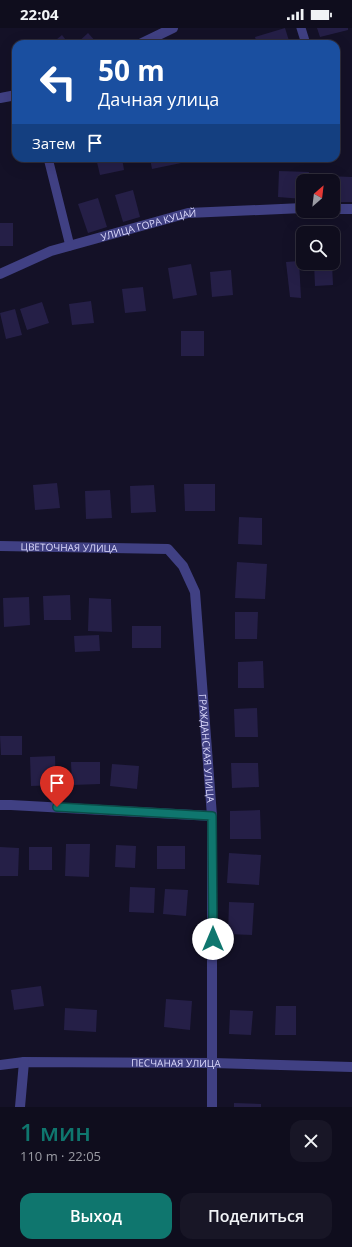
<!DOCTYPE html>
<html lang="ru">
<meta charset="utf-8">
<style>
body{margin:0;font-family:"Open Sans",sans-serif;background:#181626;color:#f1f3f6;height:100vh;display:flex;flex-direction:column;font-size:15px;white-space:nowrap}
*{box-sizing:border-box;margin:0}
p{font-size:13px;color:#9b9ca4}
.icon{flex:none;width:22px;height:22px;fill:none;stroke:currentColor;stroke-width:2;stroke-linecap:round;stroke-linejoin:round}
.map{position:relative;height:1079px;overflow:hidden}
.panel{display:flex;flex-direction:column;background:#0f0d1d;flex:1}
.panel>*{flex:none}
.top-card{position:absolute;left:12px;top:12px;width:328px;height:122px;border-radius:12px;box-shadow:0 4px 16px #0002,0 0 0 1px #2f2d3b;background:#1a4fa0;color:#fff;overflow:hidden}
.needle{width:26px;rotate:28deg}
.tools{position:absolute;left:296px;top:146px;display:grid;gap:8px}
.tools a{display:grid;place-items:center;width:44px;height:44px;border-radius:8px;background:#0f0d1d;box-shadow:0 4px 16px #0002,0 0 0 1px #2f2d3b;font-size:20px}
.pin{position:absolute;display:grid;place-items:center;width:34px;height:34px;color:#fff;margin:-41px -17px;border-radius:50% 50% 50% 0;rotate:-45deg;box-shadow:0 0 4px #0007}
.pin .icon{rotate:45deg}
.me{position:absolute;width:44px;margin:-22px;rotate:0deg;stroke-linejoin:round;filter:drop-shadow(0 0 3px #0008)}
.turn{display:flex;align-items:center;gap:14px;height:84px;padding:0 20px;font-size:18px}
.turn .icon{width:52px;height:52px;stroke-width:2.5}
.turn b{display:block;font-size:28px;line-height:34px}
.then{display:flex;align-items:center;height:38px;padding:0 20px;background:#0003;gap:8px;font-size:15px}
.round{display:grid;place-items:center;flex:none;width:42px;height:42px;border-radius:12px;background:#181626}
.head{display:flex;align-items:center;justify-content:space-between;height:68px;padding:0 20px}
h1{font-size:24px;font-weight:600;line-height:30px;color:#0f766e}
.button{display:flex;gap:8px;margin-top:auto;padding:8px 20px}
.button a{flex:1;height:46px;border-radius:12px;background:#0f766e;color:#fff;font-size:16px;font-weight:600;line-height:46px;text-align:center}
.button a+a{background:#181626;color:#f1f3f6}
.status{display:flex;justify-content:space-between;align-items:center;height:28px;padding:0 20px;background:#0f0d1d;direction:ltr}
.status svg{height:11px;fill:currentColor}
.map>svg:first-child{display:block}
.building{fill:#251f47}
.lines{fill:none;stroke-linecap:round;stroke-linejoin:round}
.lane{stroke:#404083;stroke-width:9}
.street{stroke:#404083;stroke-width:10}
.route-casing{stroke:#0a4d48;stroke-width:10}
.route{stroke:#0f766e;stroke-width:7}
.labels{text-anchor:middle;dominant-baseline:central;stroke-width:4;stroke-linejoin:round;paint-order:stroke}
.street-label{font-size:10px;fill:#dcdafd;stroke:#141127}
</style>
<div class="status"><b>22:04</b><svg viewBox="0 0 49 12"><path d="M0 12V9h3v3zM5 12V6h3v6zM10 12V3h3v9zM15 12V0h3v12zM26 1h20v11H26zM47 4h2v5h-2z"/></svg></div>
<div class="map">
<svg width="352" height="1079" viewBox="0 0 352 1079">
<rect width="100%" height="100%" fill="#141127"/>
<g class="building">
<path d="M285,0l5,16h-33l-2,-7z"/>
<path d="M317,0h31v2l-28,7z"/>
<path d="M88,5l10,11h-22z"/>
<path d="M62,7l7,9h-18z"/>
<path d="M96,130h26l2,12 -24,5z"/>
<path d="M150,130h35l1,4 -34,7z"/>
<path d="M279,143l30,1 -1,9h-5v18l-25,-2z"/>
<path d="M326,148l26,1v25h-19v-21h-7z"/>
<path d="M133,162l7,27 -17,5 -8,-27z"/>
<path d="M98,170l9,29 -19,6 -10,-29z"/>
<rect x="0" y="195" width="13" height="23"/>
<path d="M299,233l2,37 -11,-1 -4,-35z"/>
<path d="M314,235h18l1,22 -18,1z"/>
<path d="M191,236l6,31 -24,4 -5,-31z"/>
<path d="M231,242l2,25 -21,2 -2,-25z"/>
<path d="M143,259l3,24 -21,2 -3,-24z"/>
<path d="M91,273l3,22 -22,2 -3,-21z"/>
<path d="M42,274l7,21 -22,7 -7,-21z"/>
<path d="M15,281l7,26 -16,4 -6,-26z"/>
<rect x="181" y="303" width="23" height="25"/>
<path d="M57,455l3,25 -25,2 -2,-25z"/>
<path d="M184,456h31v27h-30z"/>
<path d="M154,457l2,27 -25,1 -1,-27z"/>
<path d="M110,462l2,28 -26,1 -1,-28z"/>
<path d="M239,489l23,1v27l-24,-1z"/>
<path d="M237,534l30,2 -2,35 -30,-1z"/>
<path d="M70,567l1,25h-27l-1,-24z"/>
<path d="M29,569l1,28 -26,2 -1,-29z"/>
<path d="M89,570l22,1 1,33 -24,-1z"/>
<path d="M235,584h23l-1,27h-22z"/>
<rect x="132" y="598" width="29" height="22"/>
<path d="M99,607l1,16 -25,1 -1,-16z"/>
<path d="M263,633l1,27h-26v-26z"/>
<path d="M257,680l1,29h-23l-1,-28z"/>
<path d="M0,708h22v19h-21z"/>
<path d="M55,728l1,29 -25,1 -1,-29z"/>
<path d="M71,734h29v22l-28,1z"/>
<path d="M231,735h27l1,24 -27,1z"/>
<path d="M112,736l27,2 -2,23 -27,-3z"/>
<path d="M260,782l1,29h-31v-28z"/>
<path d="M66,816h24l-1,33 -24,-1z"/>
<path d="M116,817l20,1 -1,22 -20,-1z"/>
<rect x="157" y="818" width="28" height="23"/>
<path d="M0,819l19,1 -1,28h-18z"/>
<rect x="29" y="819" width="23" height="23"/>
<path d="M229,825l32,2 -2,30 -32,-2z"/>
<path d="M130,859l25,1 -1,25 -25,-1z"/>
<path d="M165,861l23,1 -2,26 -23,-2z"/>
<path d="M229,874l25,1 -2,32 -24,-1z"/>
<path d="M41,958l3,20 -30,4 -3,-20z"/>
<path d="M166,971l26,2 -2,29 -26,-3z"/>
<path d="M276,978h20v29h-21z"/>
<path d="M65,980l32,2 -1,22 -32,-2z"/>
<path d="M230,982l23,1 -2,24 -22,-1z"/>
<path d="M234,1075l27,1v3h-27z"/>
</g>
<g class="lines">
<g class="lane">
<path d="M301,0l5,16"/>
<path d="M48,130l22,88"/>
</g>
<g class="street">
<path d="M140,16l33,-16"/>
<path d="M0,70l16,-3"/>
<path d="M333,181h19"/>
<path id="s1" d="M0,246l51,-23 137,-38 115,-5"/>
<path id="s2" d="M0,518l168,3 15,17 12,26 17,224v291"/>
<path d="M0,777h11l201,11"/>
<path id="s3" d="M0,1037l24,-3 189,1 139,4"/>
<path d="M20,1079l4,-45"/>
</g>
</g>
<g class="lines">
<g class="route-casing">
<path id="route" d="M57,779l155,9 1,123"/>
</g>
<use href="#route" class="route"/>
</g>
<g class="labels">
<g class="street-label">
<text stroke="none"><textPath href="#s1" startOffset="157">УЛИЦА ГОРА КУЦАЙ</textPath></text>
<text stroke="none"><textPath href="#s2" startOffset="69">ЦВЕТОЧНАЯ УЛИЦА</textPath></text>
<text stroke="none"><textPath href="#s2" startOffset="376">ГРАЖДАНСКАЯ УЛИЦА</textPath></text>
<text stroke="none"><textPath href="#s3" startOffset="176">ПЕСЧАНАЯ УЛИЦА</textPath></text>
</g>
</g>
</svg>
<div class="tools">
<a><svg class="needle" viewBox="-14 -14 28 28"><path d="M0-13l5 13h-10z" fill="#e53935"/><path d="M0 13l5-13h-10z" fill="#9b9ca4"/></svg></a>
<a><svg class="icon" aria-label="search" viewBox="0 0 24 24"><circle cx="10" cy="10" r="6"/><path d="M15 15l6 6"/></svg></a>
</div>
<div class="pin" style="left:57px;top:779px;background:#d93025"><svg class="icon" aria-label="arrive" viewBox="0 0 24 24"><path d="M6 21V4h12l-3 4 3 4H6"/></svg></div>
<svg class="me" style="left:213px;top:911px" viewBox="-20 -20 40 40"><circle r="19" fill="#fff"/><path d="M0-13L10 11 0 6-10 11z" fill="#0f766e"/></svg>
<div class="top-card">
<div class="turn"><svg class="icon" aria-label="left" viewBox="0 0 24 24"><path d="M17 20v-9H6M10 6l-5 5 5 5"/></svg><div><b>50 m</b>Дачная улица</div></div>
<div class="then">Затем<svg class="icon" aria-label="arrive" viewBox="0 0 24 24"><path d="M6 21V4h12l-3 4 3 4H6"/></svg></div>
</div>
</div>
<section class="panel">
<div class="head"><div><h1>1 мин</h1><p>110 m · 22:05</p></div><a class="round"><svg class="icon" aria-label="close" viewBox="0 0 24 24"><path d="M6 6l12 12M18 6L6 18"/></svg></a></div>
<div class="button"><a>Выход</a><a>Поделиться</a></div>
</section>
